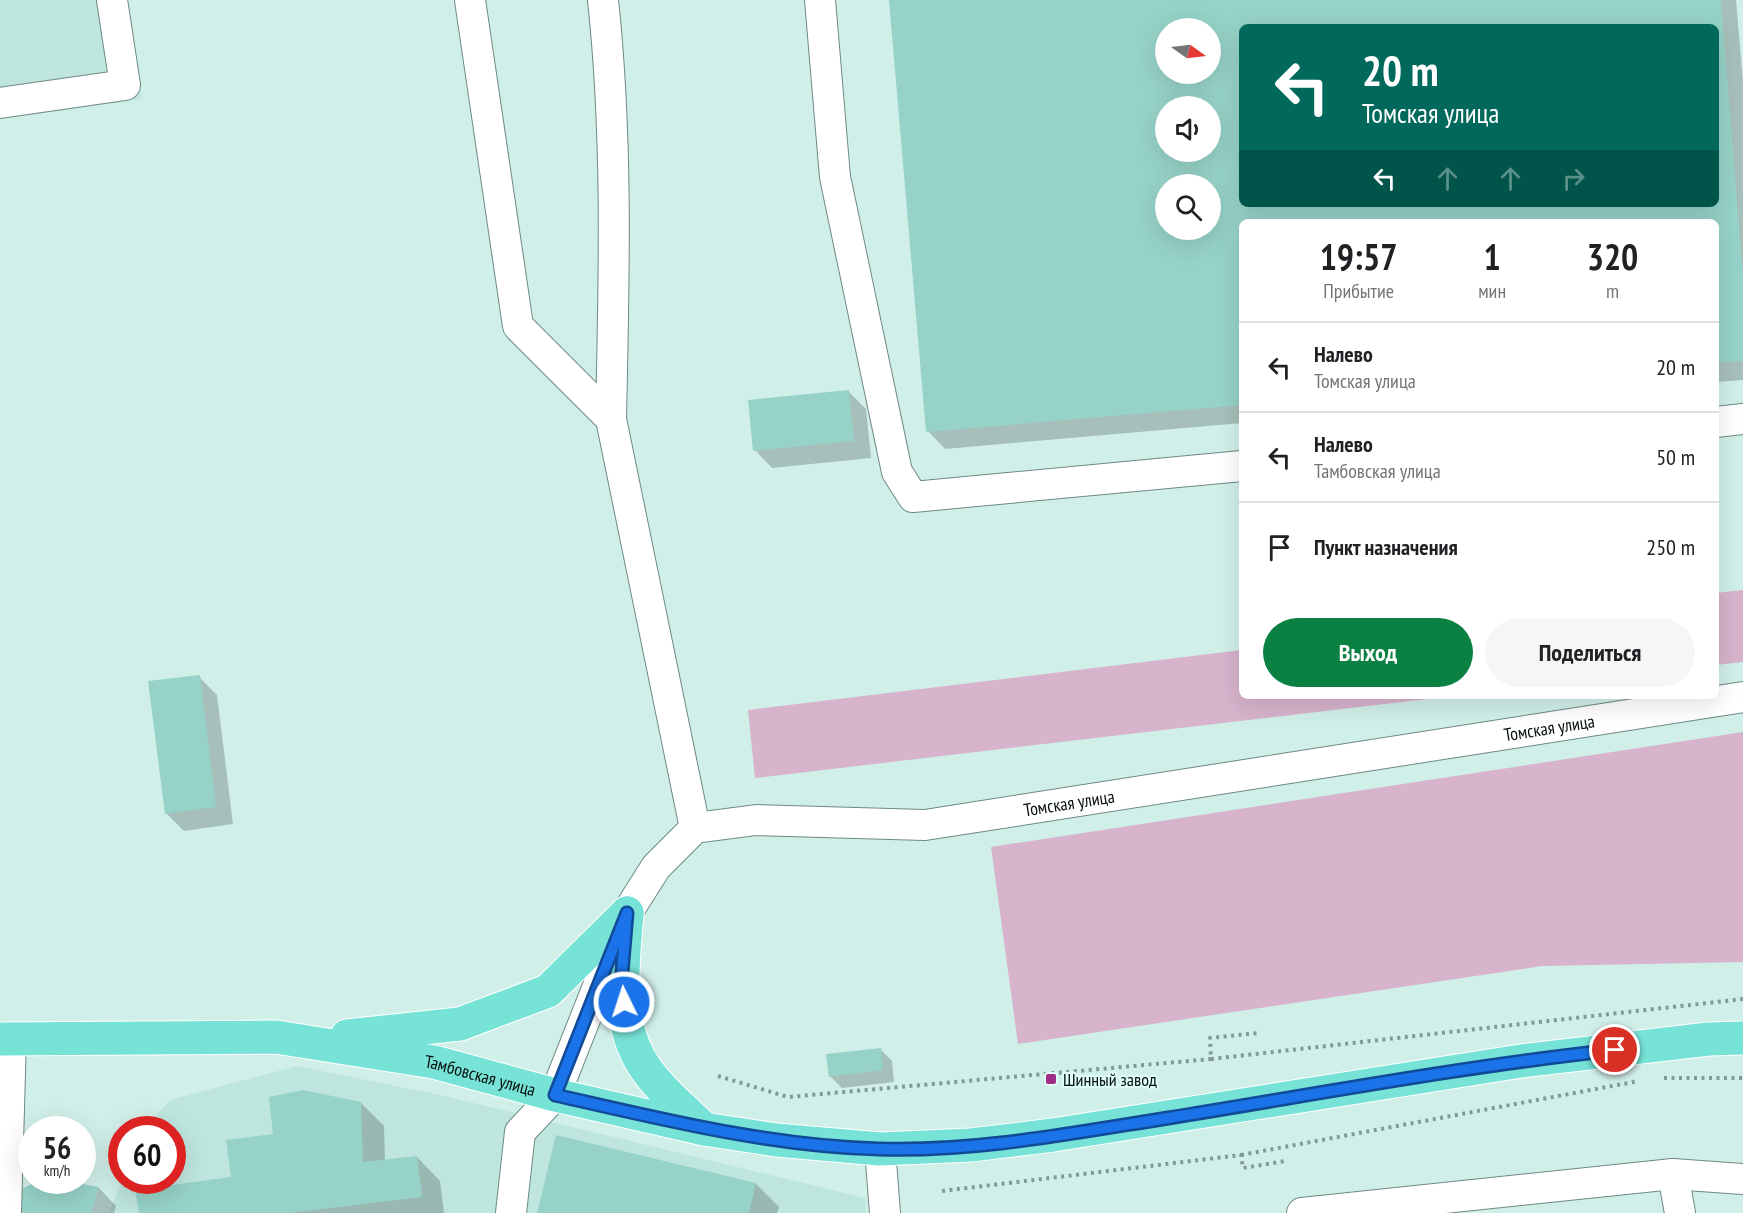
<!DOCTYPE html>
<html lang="ru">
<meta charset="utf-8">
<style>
body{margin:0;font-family:"PT Sans Narrow",sans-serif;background:#f6f6f6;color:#202124;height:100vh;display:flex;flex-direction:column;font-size:22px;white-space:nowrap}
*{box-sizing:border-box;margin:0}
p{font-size:20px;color:#757577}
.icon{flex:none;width:33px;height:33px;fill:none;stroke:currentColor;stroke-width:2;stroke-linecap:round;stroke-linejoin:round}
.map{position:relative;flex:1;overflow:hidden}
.drawer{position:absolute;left:1239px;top:219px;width:480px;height:480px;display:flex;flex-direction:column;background:#fff;border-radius:9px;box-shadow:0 6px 24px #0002}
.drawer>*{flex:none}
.hud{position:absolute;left:1239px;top:24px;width:480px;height:183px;border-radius:9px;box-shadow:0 6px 24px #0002;background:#00695c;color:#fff;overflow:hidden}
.needle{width:39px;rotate:104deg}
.buttons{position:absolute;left:1155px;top:18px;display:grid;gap:12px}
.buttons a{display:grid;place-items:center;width:66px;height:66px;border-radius:50%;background:#fff;box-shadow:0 6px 24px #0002;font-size:30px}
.speed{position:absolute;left:18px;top:1116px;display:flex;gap:12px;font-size:30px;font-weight:700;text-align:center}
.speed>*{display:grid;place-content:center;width:78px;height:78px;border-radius:50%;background:#fff;box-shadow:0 6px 24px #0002;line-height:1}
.speed small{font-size:15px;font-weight:400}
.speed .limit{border:9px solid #d22;background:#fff;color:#111}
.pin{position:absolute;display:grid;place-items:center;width:51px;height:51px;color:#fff;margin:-26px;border:3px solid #fff;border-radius:50%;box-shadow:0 2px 6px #0007}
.me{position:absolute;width:66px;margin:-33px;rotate:356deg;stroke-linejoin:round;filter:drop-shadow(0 0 4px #0008)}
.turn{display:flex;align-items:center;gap:21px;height:126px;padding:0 24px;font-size:27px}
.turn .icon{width:78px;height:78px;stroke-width:2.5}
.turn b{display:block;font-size:42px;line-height:51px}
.lanes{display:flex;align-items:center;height:57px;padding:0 24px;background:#0003;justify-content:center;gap:30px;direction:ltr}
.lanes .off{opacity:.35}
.eta{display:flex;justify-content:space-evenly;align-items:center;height:102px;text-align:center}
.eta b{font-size:36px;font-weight:600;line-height:42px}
.button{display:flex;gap:12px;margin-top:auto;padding:12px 24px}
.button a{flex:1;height:69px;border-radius:36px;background:#0b8043;color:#fff;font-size:24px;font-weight:600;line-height:69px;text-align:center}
.button a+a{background:#f6f6f6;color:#202124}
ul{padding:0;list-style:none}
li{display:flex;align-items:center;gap:18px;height:90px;padding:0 24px;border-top:2px solid #e0e0e0}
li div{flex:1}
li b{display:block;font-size:22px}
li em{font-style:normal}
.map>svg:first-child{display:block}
.built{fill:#bee6de}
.green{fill:#d7b3cc}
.shadow{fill:#0003;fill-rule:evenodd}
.building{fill:#96d2c7;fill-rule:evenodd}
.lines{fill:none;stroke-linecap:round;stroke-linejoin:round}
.minor-casing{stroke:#6e8984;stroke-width:32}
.major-casing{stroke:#fff;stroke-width:35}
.path{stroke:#839994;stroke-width:4;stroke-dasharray:3 4.5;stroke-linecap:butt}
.minor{stroke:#fff;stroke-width:30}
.major{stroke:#77e2d6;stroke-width:33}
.route-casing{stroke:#114b97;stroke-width:15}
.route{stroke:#1a73e8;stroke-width:10}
.poi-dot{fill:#a12d88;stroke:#defdf6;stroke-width:2}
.labels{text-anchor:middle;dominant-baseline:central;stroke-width:4.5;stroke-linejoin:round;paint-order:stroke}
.street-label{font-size:18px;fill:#050f0d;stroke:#defdf6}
.poi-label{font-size:18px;fill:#050f0d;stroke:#defdf6;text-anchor:start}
</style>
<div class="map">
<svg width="1743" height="1213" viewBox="0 0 1743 1213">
<rect width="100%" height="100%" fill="#d1efe9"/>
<g class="built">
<path d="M0,0h127l15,99 -142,20z"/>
<path d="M297,1066l148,30 420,102 1,15h-757l13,-33h50v-50l-28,-1 26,-29z"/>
</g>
<g class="green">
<path d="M1743,590v72l-27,3v-72z"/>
<path d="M1242,650v46h211l-698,82 -7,-68z"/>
<path d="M1743,732v230l-201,4 -524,78 -27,-197z"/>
</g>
<g class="shadow">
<path d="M891,0h845l7,82v298l-27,2v-160h-474v201l-297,26 -17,-18zM1242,27h474v177h-474zM1166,28h44v46h-44zM1166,106h44v46h-44zM1166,184h44v46h-44z"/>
<path d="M848,391l18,18 5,49 -99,10 -17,-18z"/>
<path d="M199,677l18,18 16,129 -49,7 -18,-18z"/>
<path d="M880,1049l12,12 2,21 -52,6 -12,-12z"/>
<path d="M361,1103l23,23 1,35 32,-4 23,24 4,32h-304l92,-34 42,-44z"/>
<path d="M51,1180l48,8 17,18 -2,7h-94z"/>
<path d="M756,1184l23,23 -2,6h-238z"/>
</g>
<g class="building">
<path d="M889,0h832l22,277v84l-27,2v-141h-474v183l-316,27zM1242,27h474v177h-474zM1166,28h44v46h-44zM1166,106h44v46h-44zM1166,184h44v46h-44z"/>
<path d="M849,390l5,51 -101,10 -5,-51z"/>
<path d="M200,675l16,132 -51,7 -17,-133z"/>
<path d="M881,1048l2,22 -54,7 -3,-23z"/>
<path d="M303,1090l58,12 2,60 54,-6 5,41 -133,16h-150l-4,-23 96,-13 -5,-37 47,-6 -4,-37z"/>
<path d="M556,1135l200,48 -7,30h-212z"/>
<path d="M40,1180h20l39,7 -8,26h-73l2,-23z"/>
</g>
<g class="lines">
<g class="minor-casing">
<g id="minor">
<path d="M470,0l48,326 93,93 84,409"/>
<path d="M603,0c15,139 11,279 8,419"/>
<path d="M820,0l15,177 62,295 16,25 329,-31"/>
<path d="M0,103l125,-18 -13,-85"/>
<path d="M1716,422l27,-3"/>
<path d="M880,1149l5,64"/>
<path d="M1673,1174l7,39"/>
<path d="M6,1213l5,-175"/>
<path id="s1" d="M511,1213l9,-81 35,-37 72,-182 29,-46 39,-39 61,-8 169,5 818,-128"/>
<path d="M1302,1213l371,-39 70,5"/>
</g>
</g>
<g class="major-casing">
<g id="major">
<path d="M627,913c-4,51 -13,111 19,156 15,22 39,41 58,60"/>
<path d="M347,1036l113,-12 88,-33 79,-78"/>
<path id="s2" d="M0,1039l276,-2 158,25 121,33 149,34 72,11 104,9 91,-4 82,-10 468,-74 188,-22 34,-1"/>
</g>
</g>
<g class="path">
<path d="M1211,1059l532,-60"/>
<path d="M718,1076l70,21 423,-38 -1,-21 49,-5"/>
<path d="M1664,1078h79"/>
<path d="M1241,1155l398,-74"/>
<path d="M942,1191l299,-36 2,13 42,-7"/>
</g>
<use href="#minor" class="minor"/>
<use href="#major" class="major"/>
</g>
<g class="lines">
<g class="route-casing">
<path id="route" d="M624,1002l-3,-18 6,-71 -72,182c107,24 213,51 324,54 96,3 194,-16 289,-31 149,-24 297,-52 447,-68"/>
</g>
<use href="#route" class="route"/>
</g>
<rect class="poi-dot" x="1045" y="1073" width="12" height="12" rx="3"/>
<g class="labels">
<g class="street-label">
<text stroke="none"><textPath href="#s1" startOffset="1300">Томская улица</textPath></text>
<text stroke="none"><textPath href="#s1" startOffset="814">Томская улица</textPath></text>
<text stroke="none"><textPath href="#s2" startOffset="484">Тамбовская улица</textPath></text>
</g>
<g class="poi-label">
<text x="1063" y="1079">Шинный завод</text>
</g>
</g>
</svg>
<div class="buttons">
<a><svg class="needle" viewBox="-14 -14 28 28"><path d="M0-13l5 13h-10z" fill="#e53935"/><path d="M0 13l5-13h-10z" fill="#757577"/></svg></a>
<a><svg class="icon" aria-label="sound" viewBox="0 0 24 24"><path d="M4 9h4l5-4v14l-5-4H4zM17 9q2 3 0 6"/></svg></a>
<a><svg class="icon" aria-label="search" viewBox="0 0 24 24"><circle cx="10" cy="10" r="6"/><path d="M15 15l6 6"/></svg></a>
</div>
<div class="speed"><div>56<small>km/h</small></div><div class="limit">60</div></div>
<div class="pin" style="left:1615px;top:1050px;background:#d93025"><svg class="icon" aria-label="arrive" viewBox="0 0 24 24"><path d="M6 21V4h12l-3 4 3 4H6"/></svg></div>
<svg class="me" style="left:624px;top:1002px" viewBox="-20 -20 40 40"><circle r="17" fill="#1a73e8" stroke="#fff" stroke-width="3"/><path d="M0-11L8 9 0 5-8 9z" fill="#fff"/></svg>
<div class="hud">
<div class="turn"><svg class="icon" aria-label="left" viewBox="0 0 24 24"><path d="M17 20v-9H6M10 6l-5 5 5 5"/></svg><div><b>20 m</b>Томская улица</div></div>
<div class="lanes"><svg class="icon" aria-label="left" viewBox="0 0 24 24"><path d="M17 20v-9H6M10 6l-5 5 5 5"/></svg><svg class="icon off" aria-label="ahead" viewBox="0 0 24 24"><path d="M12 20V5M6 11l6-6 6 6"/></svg><svg class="icon off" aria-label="ahead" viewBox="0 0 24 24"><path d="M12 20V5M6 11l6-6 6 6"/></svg><svg class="icon off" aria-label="right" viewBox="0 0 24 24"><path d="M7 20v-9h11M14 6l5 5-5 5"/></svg></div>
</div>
<section class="drawer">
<div class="eta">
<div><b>19:57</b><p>Прибытие</p></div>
<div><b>1</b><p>мин</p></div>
<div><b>320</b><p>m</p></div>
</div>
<ul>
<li><svg class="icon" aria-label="left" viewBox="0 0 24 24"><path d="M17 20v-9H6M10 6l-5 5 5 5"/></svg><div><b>Налево</b><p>Томская улица</p></div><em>20 m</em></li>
<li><svg class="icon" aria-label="left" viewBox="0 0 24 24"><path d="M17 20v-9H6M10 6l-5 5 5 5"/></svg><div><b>Налево</b><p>Тамбовская улица</p></div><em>50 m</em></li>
<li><svg class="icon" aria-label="arrive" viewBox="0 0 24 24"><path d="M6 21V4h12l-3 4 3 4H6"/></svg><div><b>Пункт назначения</b></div><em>250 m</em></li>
</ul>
<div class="button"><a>Выход</a><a>Поделиться</a></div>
</section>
</div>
